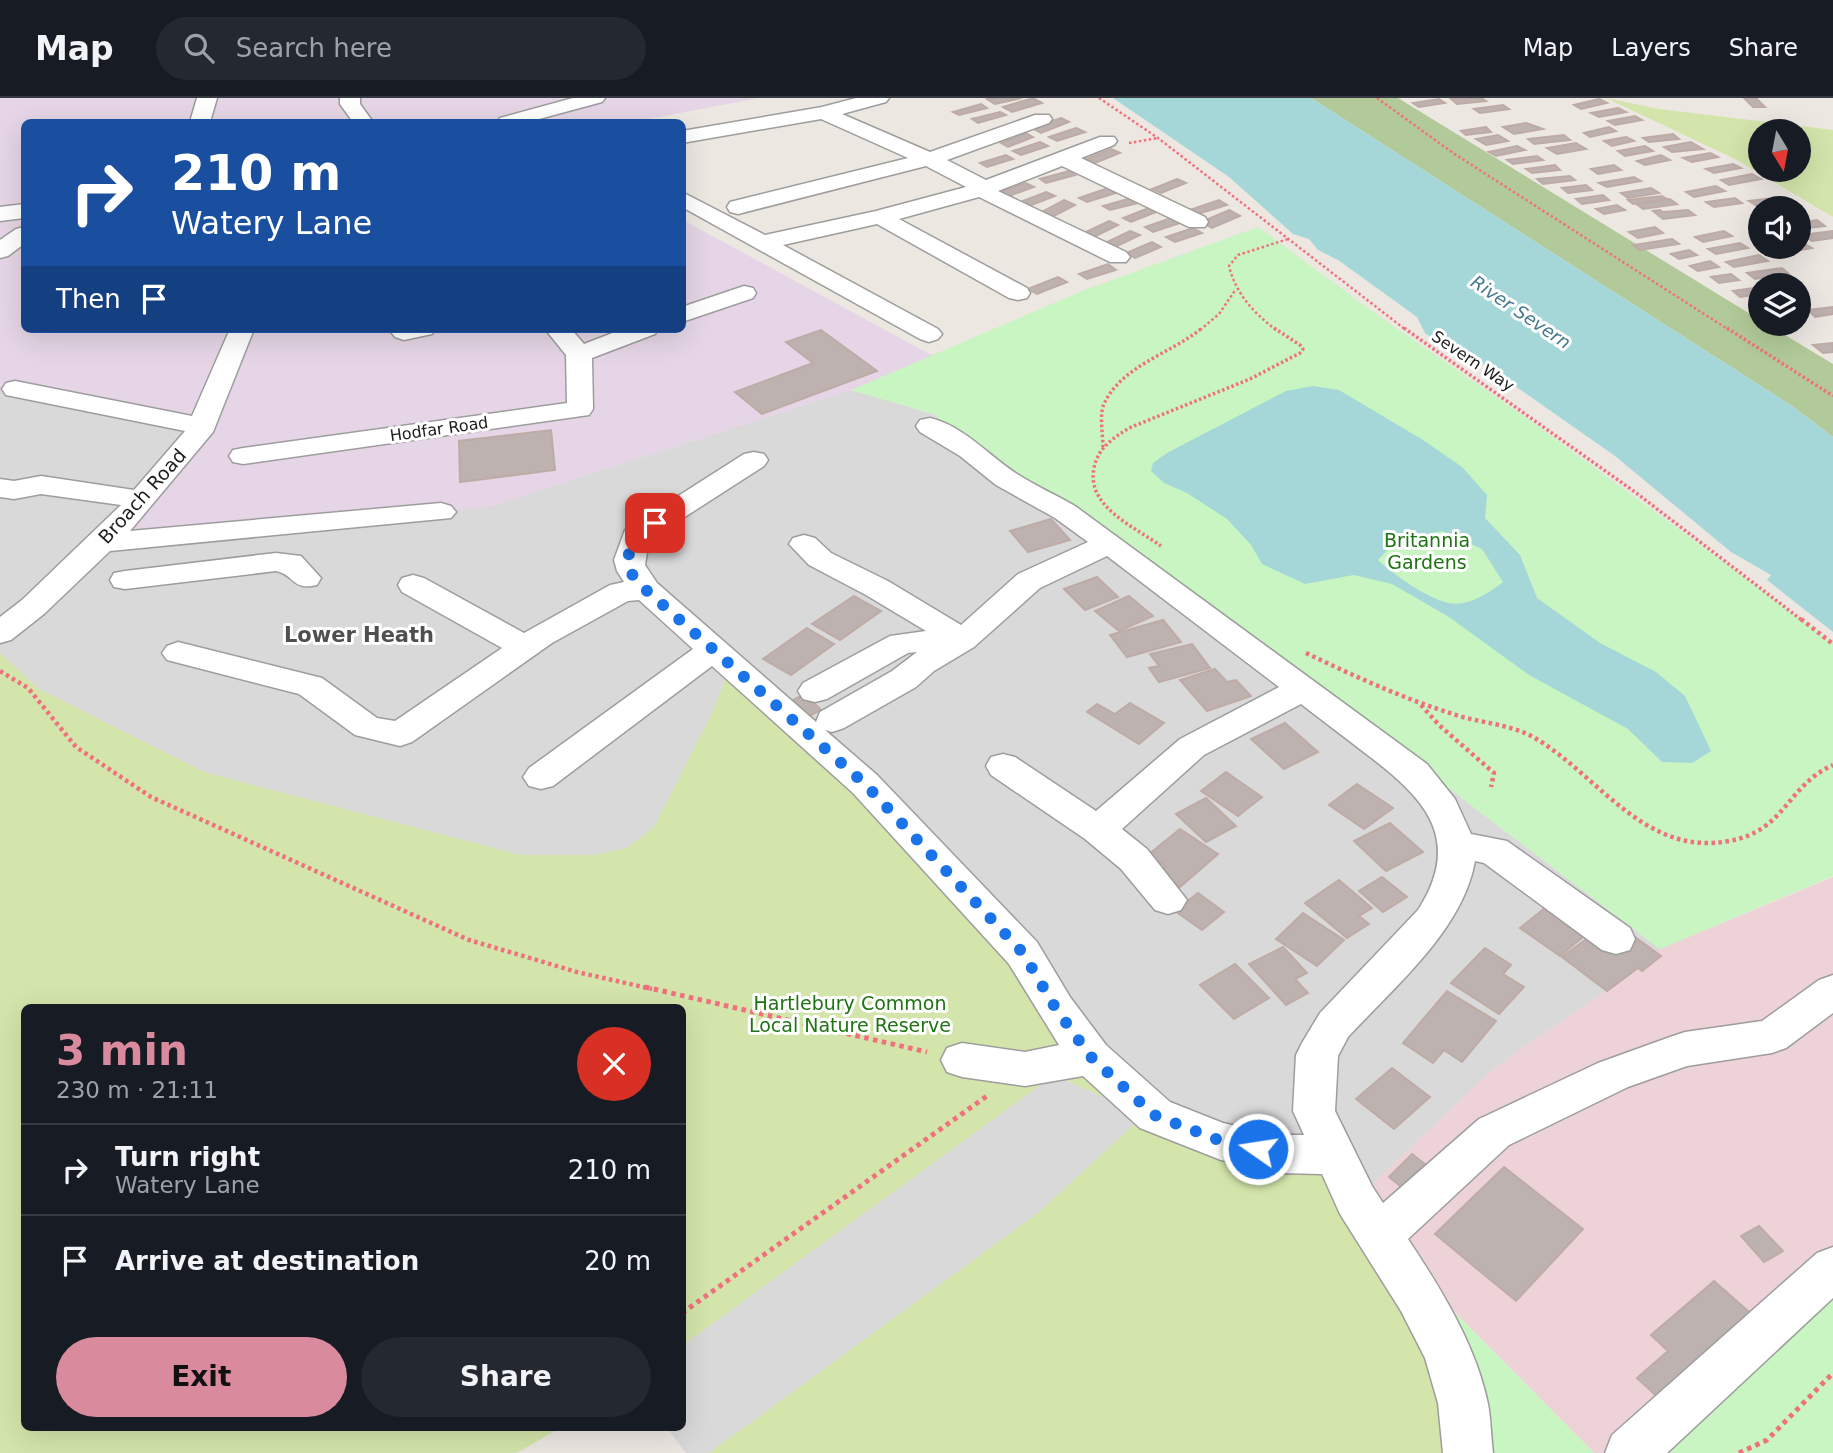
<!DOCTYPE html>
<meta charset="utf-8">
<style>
body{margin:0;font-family:"DejaVu Sans",sans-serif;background:#242831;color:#f1f3f6;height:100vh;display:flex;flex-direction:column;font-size:26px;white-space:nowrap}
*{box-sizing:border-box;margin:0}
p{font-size:23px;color:#9ea1a6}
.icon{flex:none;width:38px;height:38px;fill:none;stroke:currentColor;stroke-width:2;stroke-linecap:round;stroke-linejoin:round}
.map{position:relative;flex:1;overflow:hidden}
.sheet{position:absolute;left:21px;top:906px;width:665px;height:427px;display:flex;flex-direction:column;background:#171b24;border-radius:10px;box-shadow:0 7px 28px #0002}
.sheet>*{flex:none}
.top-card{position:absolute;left:21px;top:21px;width:665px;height:214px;border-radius:10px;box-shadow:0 7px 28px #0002;background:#1a4fa0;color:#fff;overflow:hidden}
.needle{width:46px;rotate:170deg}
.tools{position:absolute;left:1748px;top:21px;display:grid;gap:14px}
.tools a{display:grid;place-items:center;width:63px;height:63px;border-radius:50%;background:#171b24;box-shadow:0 7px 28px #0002;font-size:35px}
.pin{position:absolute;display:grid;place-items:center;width:60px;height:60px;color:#fff;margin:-30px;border-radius:14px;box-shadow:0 4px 10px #0006}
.me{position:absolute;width:77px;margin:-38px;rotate:283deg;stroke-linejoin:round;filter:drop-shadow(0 0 5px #0008)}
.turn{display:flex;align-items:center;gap:24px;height:147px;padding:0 35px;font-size:32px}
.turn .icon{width:91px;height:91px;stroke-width:2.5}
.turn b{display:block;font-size:49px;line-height:60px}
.then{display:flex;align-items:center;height:66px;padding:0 35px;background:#0003;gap:14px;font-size:26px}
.round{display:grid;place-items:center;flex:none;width:74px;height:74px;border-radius:37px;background:#242831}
.head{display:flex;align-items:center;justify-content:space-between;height:119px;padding:0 35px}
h1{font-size:42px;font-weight:700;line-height:52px;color:#d98b9d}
.cta{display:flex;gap:14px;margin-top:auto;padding:14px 35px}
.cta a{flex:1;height:80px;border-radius:42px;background:#d98b9d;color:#111;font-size:28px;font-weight:700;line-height:80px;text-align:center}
.cta a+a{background:#242831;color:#f1f3f6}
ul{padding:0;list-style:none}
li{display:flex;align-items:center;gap:21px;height:91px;padding:0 35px;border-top:2px solid #363941}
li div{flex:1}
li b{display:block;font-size:26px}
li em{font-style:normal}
header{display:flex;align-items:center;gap:42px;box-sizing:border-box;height:98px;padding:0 35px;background:#171b24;border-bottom:2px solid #363941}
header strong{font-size:33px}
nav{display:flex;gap:38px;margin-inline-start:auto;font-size:24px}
.search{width:490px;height:63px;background:#242831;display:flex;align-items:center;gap:18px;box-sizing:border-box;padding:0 24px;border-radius:38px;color:#9ea1a6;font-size:26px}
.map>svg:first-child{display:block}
.residential{fill:#dad9d9}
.commercial{fill:#edd2d7}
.industrial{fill:#e5d5e6}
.grass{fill:#d3e5ab;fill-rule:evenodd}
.forest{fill:#b2ca99}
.park{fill:#c8f5c1}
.water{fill:#a5d7d8;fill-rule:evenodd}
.building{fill:#bdb2af;stroke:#beaba6;stroke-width:2}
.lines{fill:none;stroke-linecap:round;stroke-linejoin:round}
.minor-casing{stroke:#9d9d9d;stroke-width:3}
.path-far3{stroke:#f1707d;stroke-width:2.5;stroke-dasharray:2.5 2.5;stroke-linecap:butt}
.path-far2{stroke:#f1707d;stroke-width:3.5;stroke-dasharray:2.5 2.5;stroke-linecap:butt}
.path-far1{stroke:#f1707d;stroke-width:4.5;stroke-dasharray:3.5 3.5;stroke-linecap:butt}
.path{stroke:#f1707d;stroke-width:5;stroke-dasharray:4.5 4.5;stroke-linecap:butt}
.minor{fill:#fff;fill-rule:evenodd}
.route{stroke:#1a73e8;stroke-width:12;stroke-dasharray:0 21.6}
.labels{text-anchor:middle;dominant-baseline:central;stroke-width:6;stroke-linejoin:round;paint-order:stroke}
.far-street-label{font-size:16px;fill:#1c1c1c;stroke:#fff}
.far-water-label{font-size:18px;font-style:italic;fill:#467a8f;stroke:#fff}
.street-label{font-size:19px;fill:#1c1c1c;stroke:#fff}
.park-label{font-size:19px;fill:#1e7312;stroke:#fff}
.neighbourhood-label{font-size:21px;font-weight:bold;fill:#4f4f4f;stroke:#fff}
</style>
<header>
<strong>Map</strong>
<div class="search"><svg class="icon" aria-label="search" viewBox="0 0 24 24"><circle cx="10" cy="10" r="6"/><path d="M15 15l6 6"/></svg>Search here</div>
<nav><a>Map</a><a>Layers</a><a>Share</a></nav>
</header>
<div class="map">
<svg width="1833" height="1355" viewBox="0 0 1833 1355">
<rect width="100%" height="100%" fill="#ede7e2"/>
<g class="residential">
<path d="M10,284l478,125 363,-117 82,24 100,74 92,54 535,407 -59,45 -108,75 -137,131 -201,-85 -424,-450 -19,48 -58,114 -27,21 -33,7h-74l-316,-83 -165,-83 -39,-36v-263z"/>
<path d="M1053,977l55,24 30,23 -100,91 -329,240h-23l-19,-25h15l1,-83z"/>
</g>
<path class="commercial" d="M1833,779v391l-203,185h-36l-215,-217 -23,-36 137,-131 108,-75 59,-45z"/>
<path class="industrial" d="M0,0h759l-126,24h-609v207h658l1,-109 250,136 -82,34 -363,117 -387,36 98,-111 -188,-50 -11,8z"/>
<g class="grass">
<path d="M1606,0l53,11 174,21v87l-96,-57zM1760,33h39v39h-39z"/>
<path d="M0,555l39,36 165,83 316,83h74l33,-7 27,-21 58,-114 19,-49 115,103 309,348 178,40 135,298h-759l329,-240 99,-91 -29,-23 -54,-24 -371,270 -1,-337h-658v420h536l-43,25h-517z"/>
</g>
<path class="forest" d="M1311,0h87l362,222v4h7l66,40v73l-41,-31z"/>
<g class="park">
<path d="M1258,129l118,87 152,105 305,223v234l-173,73 -535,-407 -92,-54 -100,-74 -82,-24 231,-99z"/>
<path d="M1379,1138l215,217h-126z"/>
<path d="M1833,1170v185h-203z"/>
</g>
<g class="water">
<path d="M1113,0h198l481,308 41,31v195l-66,-52 4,-5 -40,-23 -116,-96 -153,-107 -21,-5 -16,-11 -8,-16 -79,-57 -20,-10 -9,-11 -16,-5 -64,-57z"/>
<path d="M1313,288l26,4 84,50 39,27 25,28 -2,23 35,37 17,43 63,45 56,29 29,24 26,55 -19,12 -30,-1 -34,-33 -99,-54 -80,-58 -57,-33 -38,-9 -49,9 -43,-20 -11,-19 -24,-26 -40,-26 -23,-10 -13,-12 2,-8 14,-10 119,-62zM1442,433l40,18 21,33c-14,11 -35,25 -55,21 -21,-5 -54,-28 -70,-43l17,-18z"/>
</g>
<g class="building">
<path d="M990,0h32l-27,6 -8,-5z"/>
<path d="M1033,0l9,5 -30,9 -9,-5z"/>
<path d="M1450,0h31l5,3 -29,3z"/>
<path d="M1744,0h12l9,9h-12z"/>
<path d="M1439,1l6,4 -26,4 -6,-4z"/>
<path d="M1599,1l8,4 -26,6 -7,-4z"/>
<path d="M981,6l6,4 -28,7 -6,-3z"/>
<path d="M1503,7l6,4 -29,4 -6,-4z"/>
<path d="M1618,10l8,4 -27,5 -8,-4z"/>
<path d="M1000,14l6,3 -28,8 -6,-4z"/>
<path d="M1635,18l7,4 -27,5 -7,-4z"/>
<path d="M1061,20l8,4 -28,11 -9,-5z"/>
<path d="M1526,25l17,6 -29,5 -11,-7z"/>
<path d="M1486,29l5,5 -25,3 -5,-4z"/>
<path d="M1609,29l7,4 -26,6 -6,-4z"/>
<path d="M1076,30l9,4 -28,9 -8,-4z"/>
<path d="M1026,35l7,4 -25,10 -7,-4z"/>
<path d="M1673,36l6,5 -30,3 -6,-4z"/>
<path d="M1498,37l10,6 -22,4 -10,-6z"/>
<path d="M1564,37l6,5 -36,4 -6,-5z"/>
<path d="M1626,39l8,4 -22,5 -8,-5z"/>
<path d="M1040,44l8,4 -27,9 -8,-4z"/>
<path d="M1691,44l12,7 -31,3 -8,-5z"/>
<path d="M1576,45l10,6 -29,5 -10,-6z"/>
<path d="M1517,48l8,4 -29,6 -7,-4z"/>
<path d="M1645,48l8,5 -28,5 -7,-5z"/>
<path d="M1111,51l9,4 -25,10 -9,-4z"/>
<path d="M1710,55l8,4 -26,5 -9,-4z"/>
<path d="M1006,57l7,4 -26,8 -7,-4z"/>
<path d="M1661,57l9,5 -25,5 -8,-4z"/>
<path d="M1537,58l6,4 -30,4 -6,-4z"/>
<path d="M1733,66l8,4 -27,5 -8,-4z"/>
<path d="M1555,67l5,5 -28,3 -6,-4z"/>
<path d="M1614,67l7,5 -23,4 -7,-5z"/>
<path d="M1069,73l6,4 -29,8 -6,-4z"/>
<path d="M1752,76l9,5 -32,6 -8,-5z"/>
<path d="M1570,78l5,4 -32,4 -6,-5z"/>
<path d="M1634,79l7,4 -34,6 -8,-4z"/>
<path d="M1177,81l9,4 -25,10 -9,-4z"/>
<path d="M1025,85l9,4 -25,9 -8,-4z"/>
<path d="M1586,87l6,5 -24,3 -6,-5z"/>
<path d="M1716,88l9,5 -31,6 -8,-5z"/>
<path d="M1108,90l8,5 -29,9 -8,-4z"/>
<path d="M1651,90l8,5 -31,5 -7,-5z"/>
<path d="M1046,94l9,4 -26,10 -9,-4z"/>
<path d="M1603,97l6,5 -27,4 -6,-5z"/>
<path d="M1662,98l5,3 -34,5 -5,-4z"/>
<path d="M1782,99l7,5 -32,4 -8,-5z"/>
<path d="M1131,100l7,5 -28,7 -7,-4z"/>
<path d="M1735,100l7,5 -28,4 -8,-5z"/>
<path d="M1670,101l7,5 -34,5 -7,-5z"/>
<path d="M1064,102l11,5 -23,12 -10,-5z"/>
<path d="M1219,102l8,5 -29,9 -8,-4z"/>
<path d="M1617,107l8,5 -21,4 -8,-5z"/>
<path d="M1151,109l8,4 -28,11 -8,-4z"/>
<path d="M1229,112l11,6 -28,12 -11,-6z"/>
<path d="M1660,112l3,2 25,-2 7,5 -32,4 -10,-8z"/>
<path d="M1171,120l9,5 -27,9 -8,-5z"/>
<path d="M1817,122l8,6 -26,3v-6z"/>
<path d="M1109,123l9,4 -24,12 -10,-4z"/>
<path d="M1655,129l8,6 -25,5 -9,-6z"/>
<path d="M1193,130l9,5 -27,9 -9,-5z"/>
<path d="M1130,133l10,4 -25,12 -10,-4z"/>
<path d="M1724,133l8,5 -29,6 -8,-5z"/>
<path d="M1833,133v7l-21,3 -9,-6z"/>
<path d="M1672,141l7,5 -39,6 -7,-5z"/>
<path d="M1152,144l9,5 -26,11 -9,-5z"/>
<path d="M1740,145l8,5 -32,6 -8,-5z"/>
<path d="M1805,146l7,4 -27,5 -7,-4z"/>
<path d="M1689,152l8,5 -18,4 -8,-5z"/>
<path d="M1759,157l9,6 -34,6 -8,-5z"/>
<path d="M1710,163l9,6 -21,4 -8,-5z"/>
<path d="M1108,166l8,6 -29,9 -8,-5z"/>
<path d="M1782,170l7,6 -34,5 -8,-6z"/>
<path d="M1731,176l8,6 -20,3 -8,-6z"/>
<path d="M1058,179l9,5 -30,12 -9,-5z"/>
<path d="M1754,190l6,6 -20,3 -7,-6z"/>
<path d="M1833,209v7l-18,3 -7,-7z"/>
<path d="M821,232l56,41 -115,43 -27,-22 78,-29 -27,-21z"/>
<path d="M1833,245v9l-10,1 -10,-8z"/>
<path d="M551,332l4,40 -95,12 -1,-41z"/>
<path d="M1051,421l19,21 -42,12 -18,-21z"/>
<path d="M1097,479l21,20 -33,13 -21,-21z"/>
<path d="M854,498l27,15 -41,29 -28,-16z"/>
<path d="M1129,498l24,20 -34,15 -24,-20z"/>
<path d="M1163,522l18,22 -54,15 -17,-22z"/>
<path d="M807,530l27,16 -43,31 -28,-16z"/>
<path d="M1192,546l18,24 -51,14 -10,-14 10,-2 -9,-12z"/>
<path d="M1215,571l12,13 9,-2 15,16 -44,15 -27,-31z"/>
<path d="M805,596l16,16 -18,9 -16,-16z"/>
<path d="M1130,605l34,20 -25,21 -52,-32 10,-8 18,10z"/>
<path d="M1285,625l33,29 -34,17 -33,-30z"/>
<path d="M1226,674l36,25 -24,19 -37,-25z"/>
<path d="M1357,686l36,24 -29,21 -35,-24z"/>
<path d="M1206,700l30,28 -30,16 -30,-28z"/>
<path d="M1390,725l33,29 -37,19 -32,-30z"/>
<path d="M1180,731l38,25 -38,33 -22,-15 7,-6 -17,-11z"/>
<path d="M1382,779l25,20 -24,15 -24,-21z"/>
<path d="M1339,782l33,28 -13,8 10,8 -22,14 -42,-35z"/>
<path d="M1198,795l26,19 -22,18 -27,-19z"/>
<path d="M1550,806l39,28 -29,24 -40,-28z"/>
<path d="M1303,815l41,27 -27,26 -41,-27z"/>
<path d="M1612,822l49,36 -19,15 -4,-3 -31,23 -45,-34z"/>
<path d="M1283,849l24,26 -12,6 13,14 -22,12 -37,-41z"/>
<path d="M1485,850l26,17 -8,9 21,13 -25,27 -48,-31z"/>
<path d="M1235,866l34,34 -35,21 -34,-34z"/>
<path d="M1447,893l49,30 -34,41 -18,-12 -11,13 -30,-20z"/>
<path d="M1392,970l38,29 -36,32 -38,-30z"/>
<path d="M1412,1056l32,25 -23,24 -32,-26z"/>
<path d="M1504,1069l79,62 -67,72 -81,-67z"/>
<path d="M1759,1128l24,25 -19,11 -23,-26z"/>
<path d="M1714,1183l43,38 -93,84 -27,-25 31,-27 -17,-16z"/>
</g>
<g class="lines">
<g class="minor-casing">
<g id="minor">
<path d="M197,0h20l-7,24h-20z"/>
<path d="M340,0h20v6l13,18h-20l-13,-18z"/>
<path d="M573,0h32l-3,4 -74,20h-31l3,-4z"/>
<path d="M856,0h33l-3,4 -44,12 88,38 105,-37h14l3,4 -3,4 -102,37 39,20 114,-43h14l3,4 -3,4 -33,13 124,59 3,5 -3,5h-16l-127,-61 -64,25 128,61 4,5 -4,5h-16l-131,-65 -80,22 128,69 3,5 -3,5 -9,2 -9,-2 -132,-74 -94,21 155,84 4,5 -4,5 -9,3 -9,-3 -238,-132v-15l83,43 111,-24 90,-24 -40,-21 -188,48 -8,-2 -3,-5 3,-5 178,-44 -87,-39 -139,24v-12l140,-24z"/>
<path d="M24,106v14l-24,3v-14z"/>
<path d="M24,129v17l-16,12 -8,2v-18l16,-11z"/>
<path d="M744,188l9,2 3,5 -3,5 -71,24v-15z"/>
<path d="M230,231h24l-41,103 -83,99 311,-28 10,3 5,6 -5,6 -341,33 -66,63 -33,26 -11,3v-26l22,-17 99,-95 -80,-11 -27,5 -14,-2v-18l14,2 27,-5 93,14 51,-59 -179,-36 -4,-6 4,-6 9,-2 177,35z"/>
<path d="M394,231h41l-3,5 -28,6 -9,-3 -4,-5z"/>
<path d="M545,231h26l13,15 39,-15h35l-3,5 -63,24 1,51 -4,6 -346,49 -10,-2 -4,-6 4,-6 10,-2 324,-45 -1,-48z"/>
<path d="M930,320c34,8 59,38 87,56 19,12 39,21 58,32l352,258 28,35 16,35 36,7 123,87 5,11 -5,11 -14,4 -14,-4 -118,-87 -9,-2c-12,69 -81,126 -127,176l-10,19 -3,55 37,75 11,17 96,-84 119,-56 72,-26 15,-5 77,-11 57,-41 14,-5v38l-47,35 -14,5 -85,13 -59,21 -119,58 -101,94c33,50 68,106 80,165 3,16 3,33 5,49h-50l-5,-50 -13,-45 -24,-47 -61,-97 -18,-40 -45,-1 -56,-13 -81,-32 -57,-52 -58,10 -63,-9 -15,-5 -6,-12 6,-12 15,-5 63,9 34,-7 -50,-81 -156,-171 -141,-127 -159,120 -12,3 -12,-3 -6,-9 6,-9 164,-119 -54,-49 -11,1 -76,42 -140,99 -12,4 -45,-11 -56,-41 -132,-34 -5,-7 5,-7 11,-4 144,36 55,40 18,3 107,-73 -100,-56 -4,-7 4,-7 11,-3 11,3 100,55 86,-48 14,-3 -7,-11 -3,-11 11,-30 119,-76 10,-2 10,2 4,6 -4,6 -115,74 -4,25 12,18 159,139 4,-10 72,-41 25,-19 -9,1 -81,46 -12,3 -12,-3 -5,-8 5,-8 87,-47 36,-5 -60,-36 -57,-30 -20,-21 4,-6 11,-3 11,3 16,15 57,28 73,44 57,-51 70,-32 -33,-24 -59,-33 -36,-29 -40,-24 -4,-6 4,-6zM1107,458l172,131 -99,52 -84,72 -81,-54 -12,-3 -12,3 -5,9 5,9 94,64 36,30 34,41 13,4 13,-4 6,-10 -40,-51 -25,-20 82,-74 97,-51c21,16 43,33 64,49 57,43 100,84 53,157l-98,103 -18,30 -6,12 -3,56 11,24h-27l-54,-12 -53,-21 -64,-57 -36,-48 -33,-55 -160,-167 -52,-45 7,2 12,-4 72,-41 18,-16 40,-24 66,-59z"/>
<path d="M276,455l25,3 20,22 -4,7c-25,6 -22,-10 -41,-14l-151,18 -11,-2 -4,-7 4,-7 11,-2z"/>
<path d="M1833,1149v51l-166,155h-62l7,-18 205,-182z"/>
</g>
</g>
<g class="path-far3">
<path d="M1099,0l59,40 248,192"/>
<path d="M1377,0l76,55 276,177"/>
<path d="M1129,45l29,-5"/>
<path d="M1200,232l19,-16 17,-25"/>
<path d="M1276,232c-23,-18 -40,-36 -47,-64l9,-11 50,-16"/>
</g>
<g class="path-far2">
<path d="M1404,230l231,164 168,129"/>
<path d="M1727,230l106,68"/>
<path d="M1103,349c0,-12 -4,-33 1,-43 17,-38 68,-51 98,-76"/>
<path d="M1161,448c-26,-19 -75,-39 -67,-78 4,-20 18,-29 35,-40l121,-49 50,-26 3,-4 -3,-4 -26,-17"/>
</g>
<g class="path-far1">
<path d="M1801,521l32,25"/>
<path d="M1306,555c48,23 96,45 147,61 26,9 58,10 82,24 64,38 110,119 194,103 57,-10 57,-55 104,-76"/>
<path d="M0,573l28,17 48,59 75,50 318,143 108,32 75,17"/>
<path d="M1421,607l18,20 55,48 -3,14"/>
</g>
<g class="path">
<path d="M645,889l282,65"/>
<path d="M682,1215l305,-217"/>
<path d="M1739,1355l28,-13 66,-67"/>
</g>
<use href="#minor" class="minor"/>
</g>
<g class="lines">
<path class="route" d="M655,425l-20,13 -7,21 2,15 16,18 219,194 158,169 33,56 35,48 63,58 67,26 37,8"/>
</g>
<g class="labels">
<g class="far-street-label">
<text transform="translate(1473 263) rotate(34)">Severn Way</text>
<text transform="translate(439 331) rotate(-8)">Hodfar Road</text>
</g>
<g class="far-water-label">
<text transform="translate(1521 214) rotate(34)">River Severn</text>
</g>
<g class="street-label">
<text transform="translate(142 398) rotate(-48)">Broach Road</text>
</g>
<g class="park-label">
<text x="1427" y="442">Britannia<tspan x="1427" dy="22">Gardens</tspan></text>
<text x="850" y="905">Hartlebury Common<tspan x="850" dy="22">Local Nature Reserve</tspan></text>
</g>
<g class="neighbourhood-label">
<text x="359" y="537">Lower Heath</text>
</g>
</g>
</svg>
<div class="tools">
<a><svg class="needle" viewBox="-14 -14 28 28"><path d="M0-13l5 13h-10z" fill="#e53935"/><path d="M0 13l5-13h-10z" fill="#9ea1a6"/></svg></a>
<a><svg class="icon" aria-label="sound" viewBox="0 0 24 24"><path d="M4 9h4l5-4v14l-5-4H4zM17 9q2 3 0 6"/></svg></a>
<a><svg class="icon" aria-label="layers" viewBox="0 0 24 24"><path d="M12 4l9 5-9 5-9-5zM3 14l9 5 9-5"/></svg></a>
</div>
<div class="pin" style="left:655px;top:425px;background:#d93025"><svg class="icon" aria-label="arrive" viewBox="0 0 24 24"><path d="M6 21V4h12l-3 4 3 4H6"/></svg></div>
<svg class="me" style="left:1258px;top:1051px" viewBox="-20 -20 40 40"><circle r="17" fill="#1a73e8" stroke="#fff" stroke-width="3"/><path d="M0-11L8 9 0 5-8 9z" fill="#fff"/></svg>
<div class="top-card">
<div class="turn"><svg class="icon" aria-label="right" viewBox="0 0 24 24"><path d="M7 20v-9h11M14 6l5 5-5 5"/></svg><div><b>210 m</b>Watery Lane</div></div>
<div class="then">Then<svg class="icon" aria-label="arrive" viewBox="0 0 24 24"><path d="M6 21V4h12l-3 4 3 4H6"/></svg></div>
</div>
<section class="sheet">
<div class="head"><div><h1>3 min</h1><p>230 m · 21:11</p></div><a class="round" style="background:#d93025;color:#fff"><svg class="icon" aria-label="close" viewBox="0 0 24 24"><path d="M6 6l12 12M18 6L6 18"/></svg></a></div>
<ul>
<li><svg class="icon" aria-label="right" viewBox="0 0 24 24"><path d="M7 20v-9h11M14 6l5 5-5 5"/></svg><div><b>Turn right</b><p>Watery Lane</p></div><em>210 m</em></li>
<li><svg class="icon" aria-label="arrive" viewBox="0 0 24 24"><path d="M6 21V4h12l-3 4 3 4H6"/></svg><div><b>Arrive at destination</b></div><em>20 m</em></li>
</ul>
<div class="cta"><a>Exit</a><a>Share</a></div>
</section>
</div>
